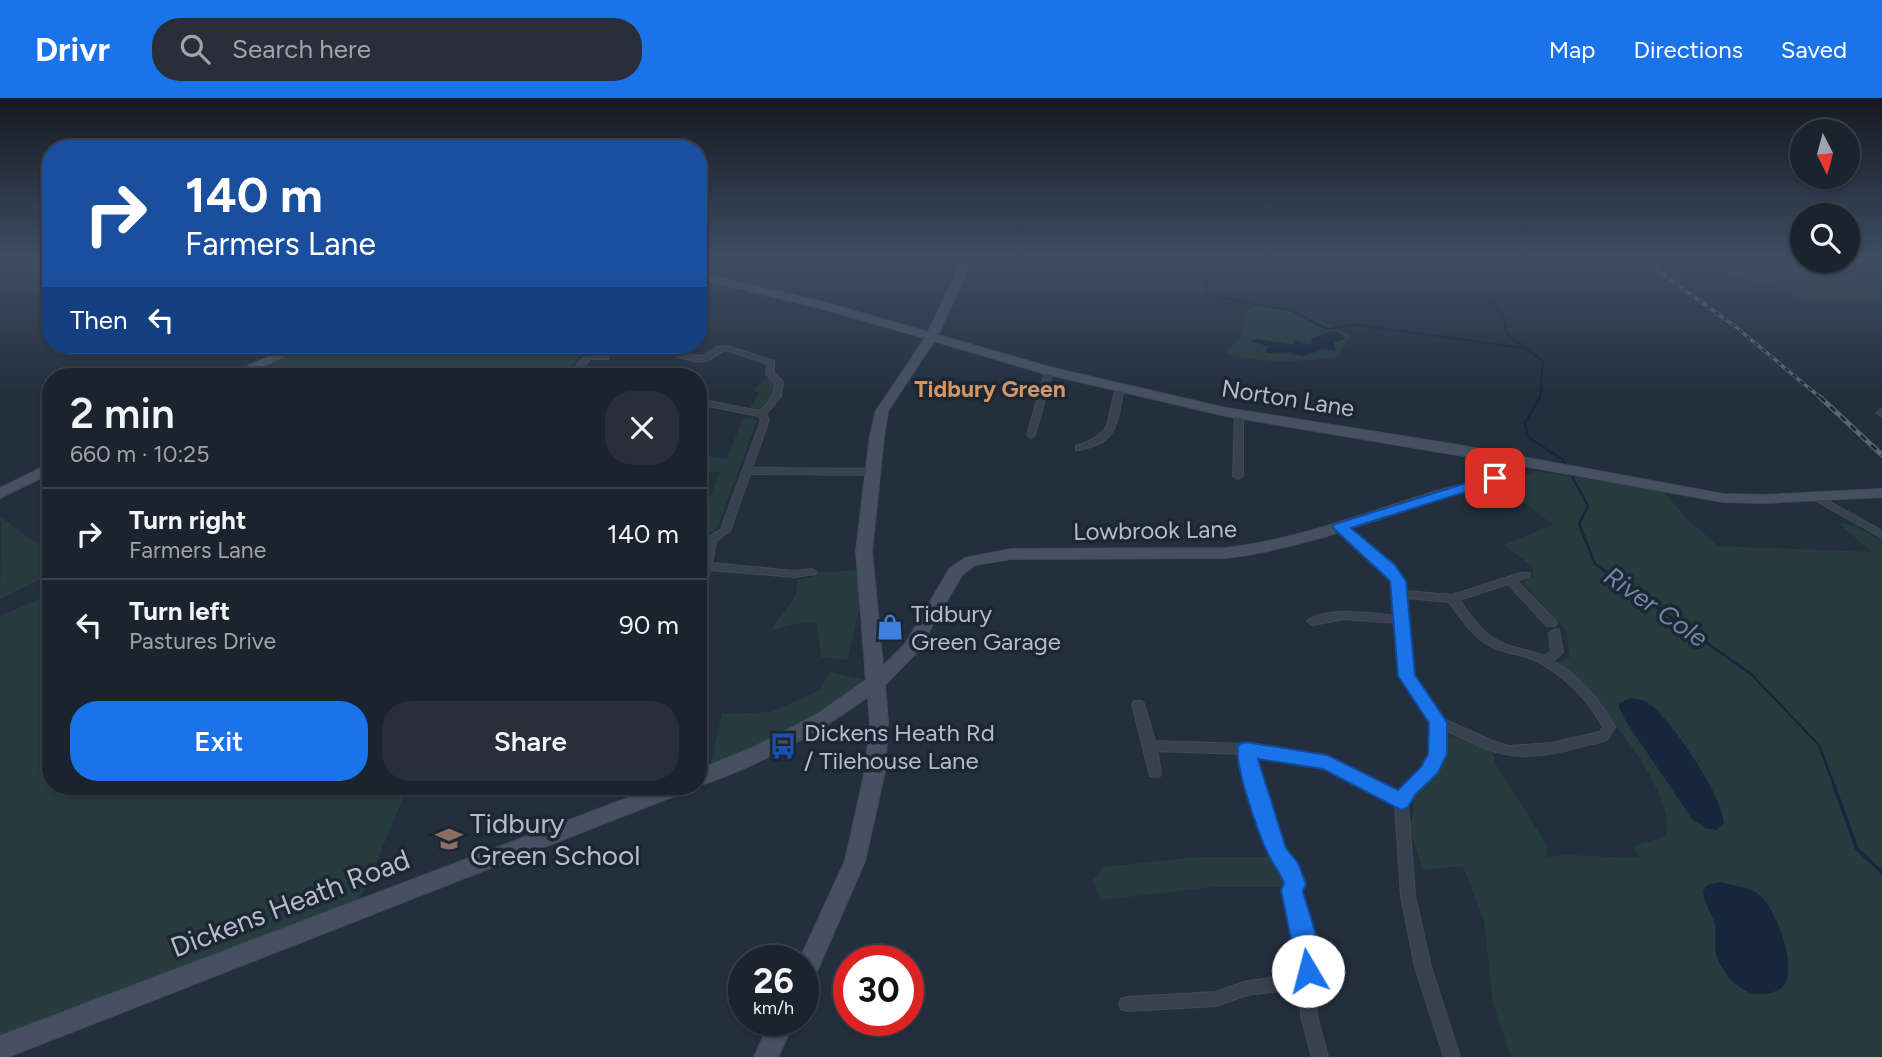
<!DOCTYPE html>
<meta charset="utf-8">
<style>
body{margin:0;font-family:Figtree,sans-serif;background:#282f3a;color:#f1f3f6;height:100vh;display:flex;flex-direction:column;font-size:26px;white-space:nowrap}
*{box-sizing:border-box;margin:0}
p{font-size:23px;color:#a0a4aa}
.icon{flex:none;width:38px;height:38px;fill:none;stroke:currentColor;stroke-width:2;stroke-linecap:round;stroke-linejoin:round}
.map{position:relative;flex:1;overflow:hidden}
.details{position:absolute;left:42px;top:270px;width:665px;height:427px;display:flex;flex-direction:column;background:#1b232e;border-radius:28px;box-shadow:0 2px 5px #0004,0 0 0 2px #39404a}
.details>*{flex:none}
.hud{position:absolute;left:42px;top:42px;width:665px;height:214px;border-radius:28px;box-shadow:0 2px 5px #0004,0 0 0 2px #39404a;background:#1a4fa0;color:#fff;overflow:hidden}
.needle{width:46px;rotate:174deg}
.controls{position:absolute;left:1790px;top:21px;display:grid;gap:14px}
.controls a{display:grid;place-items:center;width:70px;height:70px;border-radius:50%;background:#1b232e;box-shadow:0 2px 5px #0004,0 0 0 2px #39404a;font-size:35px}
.speed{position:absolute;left:728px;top:847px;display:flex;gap:14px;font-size:35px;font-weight:700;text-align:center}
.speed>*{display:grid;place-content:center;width:91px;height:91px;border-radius:50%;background:#1b232e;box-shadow:0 2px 5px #0004,0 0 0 2px #39404a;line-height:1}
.speed small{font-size:18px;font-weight:400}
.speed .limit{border:10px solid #d22;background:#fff;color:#111}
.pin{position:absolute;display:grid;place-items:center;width:60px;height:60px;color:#fff;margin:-30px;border-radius:14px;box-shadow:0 4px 10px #0006}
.me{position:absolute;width:77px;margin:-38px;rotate:352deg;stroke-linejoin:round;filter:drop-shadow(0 0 5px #0008)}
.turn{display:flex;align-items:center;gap:24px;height:147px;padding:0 28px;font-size:32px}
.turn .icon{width:91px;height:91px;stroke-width:2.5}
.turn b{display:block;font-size:49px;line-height:60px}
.then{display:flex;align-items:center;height:66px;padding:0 28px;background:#0003;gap:14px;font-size:26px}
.round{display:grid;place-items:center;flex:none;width:74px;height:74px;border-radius:28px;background:#282f3a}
.head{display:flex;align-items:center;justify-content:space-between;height:119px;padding:0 28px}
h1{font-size:42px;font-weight:600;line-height:52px}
.button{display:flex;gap:14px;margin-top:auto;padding:14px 28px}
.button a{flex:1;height:80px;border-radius:28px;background:#1a73e8;color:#fff;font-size:28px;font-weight:600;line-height:80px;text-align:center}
.button a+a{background:#282f3a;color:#f1f3f6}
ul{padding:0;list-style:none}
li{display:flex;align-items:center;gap:21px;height:91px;padding:0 28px;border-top:2px solid #39404a}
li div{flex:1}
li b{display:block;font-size:26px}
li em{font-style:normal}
header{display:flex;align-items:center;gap:42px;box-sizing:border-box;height:98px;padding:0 35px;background:#1a73e8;color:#fff}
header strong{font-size:33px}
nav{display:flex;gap:38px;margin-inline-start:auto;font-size:24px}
.search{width:490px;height:63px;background:#282f3a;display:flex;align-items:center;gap:18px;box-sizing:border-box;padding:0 24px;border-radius:28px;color:#a0a4aa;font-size:26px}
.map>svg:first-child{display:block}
.green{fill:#263c3f;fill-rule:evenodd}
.water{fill:#17263c}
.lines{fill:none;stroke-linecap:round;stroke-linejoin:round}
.stream-far2{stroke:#17263c;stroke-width:2}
.stream-far1{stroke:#17263c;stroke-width:2.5}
.stream{stroke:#17263c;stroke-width:3.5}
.street-casing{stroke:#414a57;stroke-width:2}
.secondary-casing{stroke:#414a57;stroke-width:2}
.street{fill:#38414e;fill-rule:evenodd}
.secondary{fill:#465061;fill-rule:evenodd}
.rail-far1-casing{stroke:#5a6575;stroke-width:3.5}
.rail-casing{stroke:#5a6575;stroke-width:5}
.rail-far1{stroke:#1d2633;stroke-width:2;stroke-dasharray:5;stroke-linecap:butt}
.rail{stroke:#1d2633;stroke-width:2.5;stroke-dasharray:7;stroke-linecap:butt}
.route{fill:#1a73e8;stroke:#114b97;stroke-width:2}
.labels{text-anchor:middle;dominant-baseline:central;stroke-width:7;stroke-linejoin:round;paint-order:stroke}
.far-quarter-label{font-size:23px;font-weight:bold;fill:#d59563;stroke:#1d2633}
.street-label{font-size:24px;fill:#b4bcc9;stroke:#1d2633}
.poi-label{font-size:24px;fill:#b4bcc9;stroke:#1d2633;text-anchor:start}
.water-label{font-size:26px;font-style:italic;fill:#6d86a8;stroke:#1d2633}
.near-poi-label{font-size:28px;fill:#b4bcc9;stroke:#1d2633;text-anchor:start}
.near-street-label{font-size:28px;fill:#b4bcc9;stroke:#1d2633}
</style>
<header>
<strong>Drivr</strong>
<div class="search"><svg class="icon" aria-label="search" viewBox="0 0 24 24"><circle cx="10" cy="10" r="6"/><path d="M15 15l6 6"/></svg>Search here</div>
<nav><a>Map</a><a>Directions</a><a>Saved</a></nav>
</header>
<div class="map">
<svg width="1882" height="959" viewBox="0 0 1882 959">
<rect width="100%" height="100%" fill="#242f3e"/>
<g class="green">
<path d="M1735,171c49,10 99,1 147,15v19h-70l-38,-16 -58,-16z"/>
<path d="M1260,205l55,15 36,17 -12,21c-36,6 -79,9 -114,-4l17,-15 3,-25zM1331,233l14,8 -11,3 -4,9 -8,-2c-21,14 -47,1 -65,-7l1,-3 36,6 5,-4 9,4z"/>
<path d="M311,247h278l-27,31h-323z"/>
<path d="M767,279l7,4 -2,14 -11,17 -12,-3 10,-16 -6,-3z"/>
<path d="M743,320l14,2 -41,110 -9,5h-9v-7l22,-56 -13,-1v-6h-9v-10l29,4z"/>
<path d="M1538,373l126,21 23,27 31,27 154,6 -34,-29 14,2 30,15v517h-371l-18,-54 -9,-82 -21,-55 -40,4 -13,-40 5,-34 19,-21 10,-19 5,-21 43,17 4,13 51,80v12l21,-2 72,3 -7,-12 33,-10c13,-42 -75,-148 -109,-173l13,-6 -4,-27 -43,-47 10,-7v-9l-30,-22 50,-20 -56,-43z"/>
<path d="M1,419l50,37v20l-51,25z"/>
<path d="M859,472v40l-12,50 -26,-3 -4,-35 -16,1 -30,7 25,-35 1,-15 17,-4v-3z"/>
<path d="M51,496v192h357l-44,106 -17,20 -347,129v-425z"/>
<path d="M830,574l34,8c-43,41 -100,65 -154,87l12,-53 49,-2 49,-22z"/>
<path d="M1198,759h78l14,23 -6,7h-68l-115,13 -8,-20 11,-13z"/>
</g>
<g class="water">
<path d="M1331,233l7,1 8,7 -12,3 1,8 -13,-1 -19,7 -14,-4 -22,1 -1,-3 4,-3 -19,-6 7,-2 36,6v-5l14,5 5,-2 -2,-4z"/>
<path d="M1631,600c8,1 14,2 20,7 23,19 71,90 73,119l-7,6 -12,-2 -13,-9 -65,-96 -8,-15v-5z"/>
<path d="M1721,784c13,4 25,4 36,11 18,11 41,74 27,92 -5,7 -16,9 -24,9 -20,1 -40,-23 -44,-41 -2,-11 1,-22 -2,-32 -4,-11 -10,-18 -11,-30l6,-7z"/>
</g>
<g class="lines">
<g class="stream-far2">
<path d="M1205,161l2,36 85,16 35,18 29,-4 168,23"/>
<path d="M1488,161l2,8 -9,23 22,25 4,19 36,27 -3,38"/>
</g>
<g class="stream-far1">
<path d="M1540,299l-15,26 3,14 35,23 4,7"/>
<path d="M1570,375l18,33 -9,18 16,40 156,110 68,71 16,43"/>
</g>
<path class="stream" d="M1834,688l23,63 25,23"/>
<g class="street-casing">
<g id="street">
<path d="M592,247h8l-7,9 15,1v4h-18l-13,17h-8z"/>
<path d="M727,248l47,15v12l9,9 -2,14 -15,18 3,6 -17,48 122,1 5,3 -5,3 -124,-1 -20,57 -14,10 -4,22 82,8 18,-2 5,3 -1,2 -22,3 -84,-7 -3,13 -4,1 -5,-2 7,-39 -7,-1v-6l11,1 12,-8 40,-109 -2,-4 -61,-12v-5l62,12c9,-8 15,-16 15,-28l-9,-9 1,-10 -41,-14c-8,2 -13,9 -20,11 -8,2 -23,-2 -29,-5l4,-2 22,2 13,-9z"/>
<path d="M1046,271h3l4,2 -18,64 -4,3 -4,-3z"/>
<path d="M1117,288h3l4,2c-5,21 -4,46 -26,56 -7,3 -14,6 -22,6v-4c42,-14 28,-26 41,-60z"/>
<path d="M1880,312h2v6l-6,-3z"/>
<path d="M1239,313l4,3v62l-5,3 -5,-3 2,-62z"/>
<path d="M1814,395l68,38v7l-71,-40 -2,-2 2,-2z"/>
<path d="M1340,426l3,1c23,18 56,35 63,66l46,4 69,-22h8l1,2 -1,2 -12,4 38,39 2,3 -2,3h-8l-39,-42 -49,16c12,16 24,35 43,43 13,6 28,7 42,13l7,-5 -2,-18 6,-4 4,1 4,22 -10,9c27,15 47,39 62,66l-7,12 -4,2c-32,8 -70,21 -103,12 -20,-4 -38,-15 -56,-23 3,36 -17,47 -37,72l7,94 16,71 29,90h-16l-29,-90 -14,-71 -6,-92 -71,-36 -70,-13 20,71 10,25 19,33 -4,7 15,61 3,64 11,41h-16l-11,-41v-21l-21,-4 -33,4 -31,11 -89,5 -6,-2 -2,-5 2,-5 6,-2 89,-5 31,-11 33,-4 20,3v-28l-15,-62 4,-7c-5,-10 -12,-19 -17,-29 -15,-32 -24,-66 -31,-100l-84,-3 4,21 -1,4 -5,1 -5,-1 -18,-72 2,-3h8l2,3 11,37 91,3 81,14 72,36c20,-24 50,-45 27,-80 -7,-10 -17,-19 -22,-31 -9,-18 -6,-41 -6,-60l-54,-4 -31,6 -6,-4c19,-15 67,-7 91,-5 0,-12 -2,-28 -7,-38 -11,-21 -37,-34 -54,-49l-2,-2 2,-2zM1407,500l42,4c12,16 23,34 41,44 12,7 25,7 37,11 32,12 60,40 76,70l-3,5 -49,11 -42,3 -14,-4 -54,-24 -22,-29 -7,-16z"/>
</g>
</g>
<g class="secondary-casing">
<g id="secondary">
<path d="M963,161h10l-35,76 115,33 173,40 232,37 265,49 42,1 117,-6v8l-117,6 -42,-1 -199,-36c-23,22 -56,24 -85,33 -70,23 -139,50 -213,59l-215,1 -36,6 -13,10 -45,77 -32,33 3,38 -3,48 -20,90 -54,124 -8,3v-27h-4l46,-100 20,-90 5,-48 -2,-26c-52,37 -109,69 -170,89v-16l56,-23 62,-32 50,-35 -10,-129 14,-115 6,-25 49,-73 -109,-31 -118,-28v-6l125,29 105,30zM934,243l112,33 180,42 285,48c-22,18 -54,20 -81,29 -68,21 -133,47 -204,55l-215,1 -46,9 -15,10 -45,76 -22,22 -11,-115 12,-115 4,-25z"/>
<path d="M294,247h15l-67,31h-16z"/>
<path d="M51,365v10l-51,25v-10z"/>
<path d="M659,688h31l-3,5 -679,266h-8v-21z"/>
<path d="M771,922h24l-17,37h-24z"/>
</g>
</g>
<use href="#street" class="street"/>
<use href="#secondary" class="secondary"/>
<g class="rail-far1-casing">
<path id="rail-far1" d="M1642,161l94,68 86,72"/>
</g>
<g class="rail-casing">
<path id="rail" d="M1820,299l62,58"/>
</g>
<use href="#rail-far1" class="rail-far1"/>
<use href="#rail" class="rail"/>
</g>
<linearGradient id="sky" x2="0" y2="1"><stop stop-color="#141a22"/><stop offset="0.55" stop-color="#3f4d63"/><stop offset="1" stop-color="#3f4d63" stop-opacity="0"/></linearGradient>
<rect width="1882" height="295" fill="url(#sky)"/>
<path class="route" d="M1495,376l7,4 -2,3 -149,47 44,37 11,16 9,94 32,47v32l-9,19 -22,21 -8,13 -7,3 -78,-41 -65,-10 28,89 12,15 8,21 -3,7c6,25 24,63 13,87l-8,3 -9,-3 -18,-88 3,-7c-4,-11 -11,-18 -16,-29 -8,-17 -37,-95 -29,-110l7,-2 81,13 71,35 23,-23 7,-13 1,-31 -31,-47 -8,-95 -58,-54 3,-3z"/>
<defs>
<g id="shop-bare" transform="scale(2.1)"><path d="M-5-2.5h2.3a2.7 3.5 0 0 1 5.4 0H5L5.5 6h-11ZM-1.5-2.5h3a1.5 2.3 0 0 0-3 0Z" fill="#3f7fe0" stroke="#1d2633" stroke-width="2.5" paint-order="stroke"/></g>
<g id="bus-bare" transform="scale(2.1)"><path d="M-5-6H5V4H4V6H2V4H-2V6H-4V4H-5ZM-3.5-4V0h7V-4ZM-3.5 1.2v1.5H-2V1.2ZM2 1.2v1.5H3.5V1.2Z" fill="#1a4fb4" stroke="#1d2633" stroke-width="2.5" paint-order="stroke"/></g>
<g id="school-bare" transform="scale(2.1)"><path d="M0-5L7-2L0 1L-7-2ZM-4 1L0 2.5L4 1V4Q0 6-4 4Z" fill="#8d6e63" stroke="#1d2633" stroke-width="2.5" paint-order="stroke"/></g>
</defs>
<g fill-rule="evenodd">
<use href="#shop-bare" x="890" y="529"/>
<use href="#bus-bare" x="783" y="648"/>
<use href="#school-bare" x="449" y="741"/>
</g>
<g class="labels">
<g class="far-quarter-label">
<text x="990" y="291">Tidbury Green</text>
</g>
<g class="street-label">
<text transform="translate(1288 300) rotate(9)">Norton Lane</text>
<text transform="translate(1155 432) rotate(-1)">Lowbrook Lane</text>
</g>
<g class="poi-label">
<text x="911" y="515">Tidbury<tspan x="911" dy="28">Green Garage</tspan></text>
<text x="804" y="634">Dickens Heath Rd<tspan x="804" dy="28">/ Tilehouse Lane</tspan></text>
</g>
<g class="water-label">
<text transform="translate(1656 509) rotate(35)">River Cole</text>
</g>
<g class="near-poi-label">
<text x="470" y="725">Tidbury<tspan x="470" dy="32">Green School</tspan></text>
</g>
<g class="near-street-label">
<text transform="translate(290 805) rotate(-21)">Dickens Heath Road</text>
</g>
</g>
</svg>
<div class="controls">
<a><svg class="needle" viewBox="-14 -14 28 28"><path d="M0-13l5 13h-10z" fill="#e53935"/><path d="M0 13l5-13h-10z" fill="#a0a4aa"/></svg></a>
<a><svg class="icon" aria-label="search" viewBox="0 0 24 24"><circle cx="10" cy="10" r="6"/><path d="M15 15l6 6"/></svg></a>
</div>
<div class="speed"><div>26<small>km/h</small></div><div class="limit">30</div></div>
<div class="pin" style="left:1495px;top:380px;background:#d93025"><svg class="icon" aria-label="arrive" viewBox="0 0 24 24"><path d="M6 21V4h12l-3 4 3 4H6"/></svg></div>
<svg class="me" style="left:1308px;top:873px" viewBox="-20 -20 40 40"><circle r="19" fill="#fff"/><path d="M0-13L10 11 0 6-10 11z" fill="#1a73e8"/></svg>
<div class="hud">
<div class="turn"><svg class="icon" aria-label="right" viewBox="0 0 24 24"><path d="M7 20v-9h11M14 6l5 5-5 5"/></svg><div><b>140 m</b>Farmers Lane</div></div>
<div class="then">Then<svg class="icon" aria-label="left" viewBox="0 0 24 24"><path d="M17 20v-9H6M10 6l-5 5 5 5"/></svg></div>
</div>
<section class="details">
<div class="head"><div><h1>2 min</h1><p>660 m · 10:25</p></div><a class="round"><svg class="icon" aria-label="close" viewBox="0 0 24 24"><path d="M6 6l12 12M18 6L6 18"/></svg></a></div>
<ul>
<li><svg class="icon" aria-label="right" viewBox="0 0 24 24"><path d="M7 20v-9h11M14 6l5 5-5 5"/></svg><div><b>Turn right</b><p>Farmers Lane</p></div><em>140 m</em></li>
<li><svg class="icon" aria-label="left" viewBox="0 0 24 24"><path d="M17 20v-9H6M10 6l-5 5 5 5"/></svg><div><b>Turn left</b><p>Pastures Drive</p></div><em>90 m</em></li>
</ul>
<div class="button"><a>Exit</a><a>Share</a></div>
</section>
</div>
